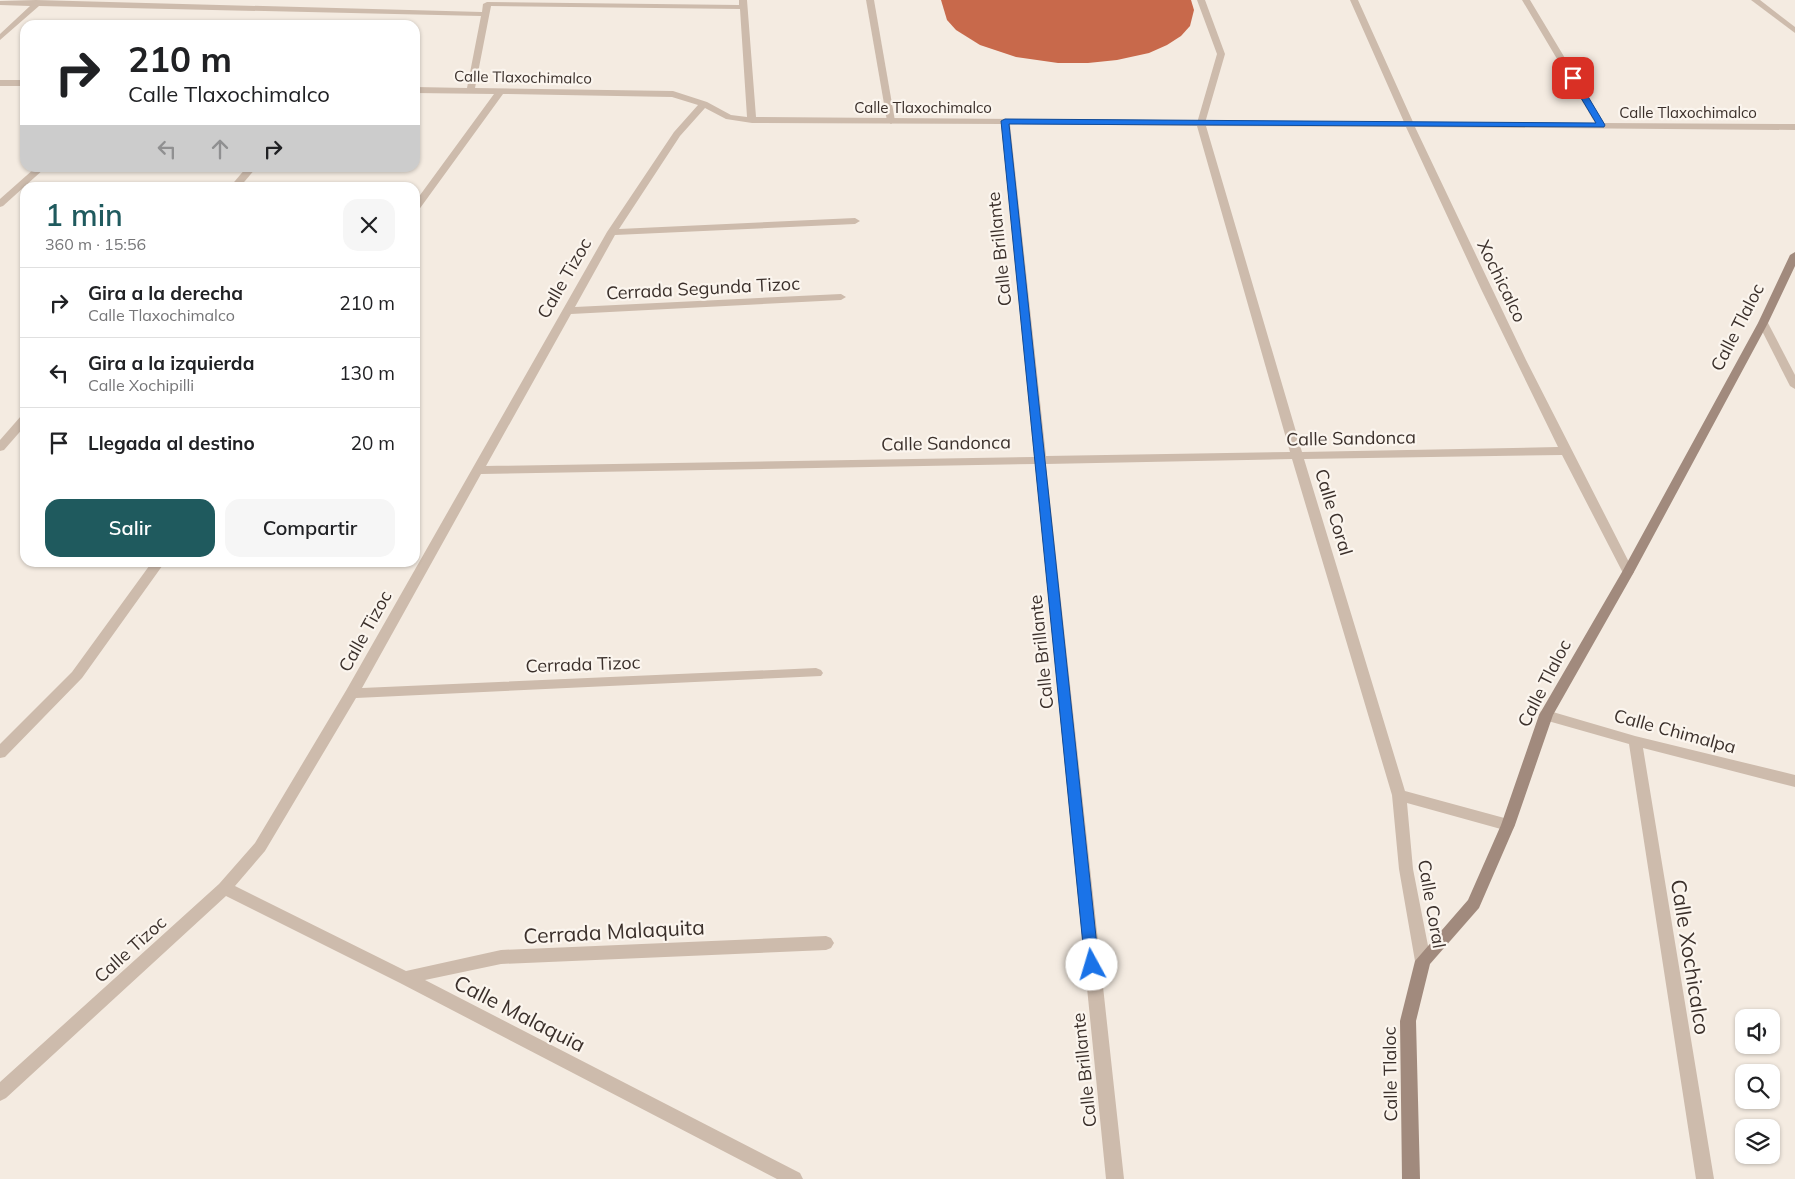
<!DOCTYPE html>
<html lang="es">
<meta charset="utf-8">
<style>
body{margin:0;font-family:Mulish,sans-serif;background:#f6f6f6;color:#202124;height:100vh;display:flex;flex-direction:column;font-size:19px;white-space:nowrap}
*{box-sizing:border-box;margin:0}
p{font-size:16px;color:#757577}
.icon{flex:none;width:28px;height:28px;fill:none;stroke:currentColor;stroke-width:2;stroke-linecap:round;stroke-linejoin:round}
.map{position:relative;flex:1;overflow:hidden}
.sheet{position:absolute;left:20px;top:182px;width:400px;height:385px;display:flex;flex-direction:column;background:#fff;border-radius:15px;box-shadow:0 1px 4px #0004}
.sheet>*{flex:none}
.top-card{position:absolute;left:20px;top:20px;width:400px;height:152px;border-radius:15px;box-shadow:0 1px 4px #0004;background:#fff;color:#202124;overflow:hidden}
.tools{position:absolute;left:1735px;top:1009px;display:grid;gap:10px}
.tools a{display:grid;place-items:center;width:45px;height:45px;border-radius:10px;background:#fff;box-shadow:0 1px 4px #0004;font-size:25px}
.pin{position:absolute;display:grid;place-items:center;width:42px;height:42px;color:#fff;margin:-21px;border-radius:10px;box-shadow:0 2px 8px #0006}
.me{position:absolute;width:55px;margin:-28px;rotate:354deg;stroke-linejoin:round;filter:drop-shadow(0 0 4px #0008)}
.turn{display:flex;align-items:center;gap:18px;height:105px;padding:0 25px;font-size:22px}
.turn .icon{width:65px;height:65px;stroke-width:2.5}
.turn b{display:block;font-size:35px;line-height:42px}
.lanes{display:flex;align-items:center;height:48px;padding:0 25px;background:#0003;justify-content:center;gap:25px;direction:ltr}
.lanes .off{opacity:.35}
.round{display:grid;place-items:center;flex:none;width:52px;height:52px;border-radius:15px;background:#f6f6f6}
.summary{display:flex;align-items:center;justify-content:space-between;height:85px;padding:0 25px}
h1{font-size:30px;font-weight:600;line-height:38px;color:#1f5a5e}
.button{display:flex;gap:10px;margin-top:auto;padding:10px 25px}
.button a{flex:1;height:58px;border-radius:15px;background:#1f5a5e;color:#fff;font-size:20px;font-weight:600;line-height:58px;text-align:center}
.button a+a{background:#f6f6f6;color:#202124}
ul{padding:0;list-style:none}
li{display:flex;align-items:center;gap:15px;height:70px;padding:0 25px;border-top:1px solid #e0e0e0}
li div{flex:1}
li b{display:block;font-size:19px}
li em{font-style:normal}
.map>svg:first-child{display:block}
.building{fill:#c8694b}
.lines{fill:none;stroke-linecap:round;stroke-linejoin:round}
.lane{fill:#cdbbac;fill-rule:evenodd}
.street{fill:#cdbbac;fill-rule:evenodd}
.secondary{fill:#a18a7d;fill-rule:evenodd}
.route{fill:#1a73e8;stroke:#114b97}
.labels{text-anchor:middle;dominant-baseline:central;stroke-width:4.5;stroke-linejoin:round;paint-order:stroke}
.far-street-label{font-size:15px;fill:#3b302b;stroke:#fbf5ee}
.street-label{font-size:18px;fill:#3b302b;stroke:#fbf5ee}
.near-street-label{font-size:21px;fill:#3b302b;stroke:#fbf5ee}
</style>
<div class="map">
<svg width="1795" height="1179" viewBox="0 0 1795 1179">
<rect width="100%" height="100%" fill="#f4ebe1"/>
<path class="building" d="M941,0h250l3,10 -4,16 -9,10 -14,9 -18,8 -32,7 -29,3h-30l-42,-6 -36,-12 -24,-15 -9,-10z"/>
<g class="lines">
<g class="lane">
<path d="M866,0h8l21,121 -4,3 -4,-3z"/>
<path d="M1197,0h8l20,54 -20,69 -4,3 -4,-3 20,-69z"/>
</g>
<g class="street">
<path d="M36,0l446,12 1,-8 4,-2 252,3v-5h8l9,117 648,5 -54,-122h8l55,122 182,1 -73,-123h8l74,123 191,1v6l-380,-3 111,233 108,212 -2,3h-8l-62,-120 -258,4 101,332 103,28 5,2 2,4 -2,4 -5,2 -101,-28 6,66 18,92 -3,5 -5,2 -5,-2 -3,-5 -16,-92 -7,-74 -100,-336 -246,5 78,715h-18l-71,-715 -554,10 -119,214 454,-20 5,2 2,3 -2,3 -465,22 -91,153 -30,35 171,85 95,-21 325,-14 5,2 3,5 -3,5 -5,2 -325,14 -76,16 375,193 3,6h-26l-377,-196 -174,-87 -220,202 -6,3v-19l219,-198 36,-41 92,-154 260,-457 67,-100 24,-27 -26,-8 -169,-3 -85,117 -3,1v-10l79,-108 -79,-1v-6l52,1 14,-72 -442,-10 -39,34v-6l30,-28 -30,-1v-4zM491,6l249,3 7,108 -16,-2 -24,-13 -34,-11 -198,-3zM705,108l21,11 26,4 249,1 33,333 -548,9 85,-152 270,-14 5,-3 -5,-3 -266,13 40,-72 240,-11 5,-3 -5,-3 -236,11 61,-93zM1010,124l187,2 93,326 -244,4zM1206,126l200,1 75,162 77,158 -256,5z"/>
<path d="M1751,0h9l35,27v6z"/>
<rect x="0" y="80" width="25" height="6"/>
<path d="M35,168h10l-42,38 -3,1v-8z"/>
<path d="M246,168h10l-17,20h-10z"/>
<path d="M1763,320l5,3 27,52v14l-5,-3 -32,-63z"/>
<path d="M25,415v11l-21,24 -4,1v-11l21,-24z"/>
<path d="M152,562h13l-83,116 -77,79 -5,1v-14l72,-72z"/>
<path d="M1546,710l89,26 160,39v12l-152,-39 71,431h-18l-67,-435 -88,-25 -2,-4 2,-4z"/>
</g>
<path class="secondary" d="M1795,252v14l-27,57 -134,249 -81,143 -38,110 -36,83 -49,56 -14,57 4,158h-18l-2,-158 15,-60 53,-61 33,-75 38,-110 83,-143 136,-249 32,-68z"/>
</g>
<path class="route" d="M1570,77l7,1 28,47 -1,2 -595,-3 90,841 -2,4 -5,2 -5,-2 -2,-4 -84,-844 4,-2 591,4 -27,-45z"/>
<g class="labels">
<g class="far-street-label">
<text transform="translate(523 77) rotate(1)">Calle Tlaxochimalco</text>
<text x="923" y="107">Calle Tlaxochimalco</text>
<text x="1688" y="112">Calle Tlaxochimalco</text>
</g>
<g class="street-label">
<text transform="translate(999 249) rotate(-96)">Calle Brillante</text>
<text transform="translate(564 278) rotate(-60)">Calle Tizoc</text>
<text transform="translate(1502 281) rotate(64)">Xochicalco</text>
<text transform="translate(703 288) rotate(-3)">Cerrada Segunda Tizoc</text>
<text transform="translate(1737 327) rotate(-63)">Calle Tlaloc</text>
<text transform="translate(1351 438) rotate(-1)">Calle Sandonca</text>
<text transform="translate(946 443) rotate(-1)">Calle Sandonca</text>
<text transform="translate(1334 512) rotate(73)">Calle Coral</text>
<text transform="translate(365 631) rotate(-61)">Calle Tizoc</text>
<text transform="translate(1041 652) rotate(-96)">Calle Brillante</text>
<text transform="translate(583 664) rotate(-2)">Cerrada Tizoc</text>
<text transform="translate(1544 683) rotate(-63)">Calle Tlaloc</text>
<text transform="translate(1675 731) rotate(15)">Calle Chimalpa</text>
<text transform="translate(1432 904) rotate(80)">Calle Coral</text>
<text transform="translate(130 949) rotate(-42)">Calle Tizoc</text>
<text transform="translate(1084 1070) rotate(-96)">Calle Brillante</text>
<text transform="translate(1390 1074) rotate(-91)">Calle Tlaloc</text>
</g>
<g class="near-street-label">
<text transform="translate(614 931) rotate(-3)">Cerrada Malaquita</text>
<text transform="translate(1691 957) rotate(81)">Calle Xochicalco</text>
<text transform="translate(520 1013) rotate(27)">Calle Malaquia</text>
</g>
</g>
</svg>
<div class="tools">
<a><svg class="icon" aria-label="sound" viewBox="0 0 24 24"><path d="M4 9h4l5-4v14l-5-4H4zM17 9q2 3 0 6"/></svg></a>
<a><svg class="icon" aria-label="search" viewBox="0 0 24 24"><circle cx="10" cy="10" r="6"/><path d="M15 15l6 6"/></svg></a>
<a><svg class="icon" aria-label="layers" viewBox="0 0 24 24"><path d="M12 4l9 5-9 5-9-5zM3 14l9 5 9-5"/></svg></a>
</div>
<div class="pin" style="left:1573px;top:78px;background:#d93025"><svg class="icon" aria-label="arrive" viewBox="0 0 24 24"><path d="M6 21V4h12l-3 4 3 4H6"/></svg></div>
<svg class="me" style="left:1092px;top:965px" viewBox="-20 -20 40 40"><circle r="19" fill="#fff"/><path d="M0-13L10 11 0 6-10 11z" fill="#1a73e8"/></svg>
<div class="top-card">
<div class="turn"><svg class="icon" aria-label="right" viewBox="0 0 24 24"><path d="M7 20v-9h11M14 6l5 5-5 5"/></svg><div><b>210 m</b>Calle Tlaxochimalco</div></div>
<div class="lanes"><svg class="icon off" aria-label="left" viewBox="0 0 24 24"><path d="M17 20v-9H6M10 6l-5 5 5 5"/></svg><svg class="icon off" aria-label="ahead" viewBox="0 0 24 24"><path d="M12 20V5M6 11l6-6 6 6"/></svg><svg class="icon" aria-label="right" viewBox="0 0 24 24"><path d="M7 20v-9h11M14 6l5 5-5 5"/></svg></div>
</div>
<section class="sheet">
<div class="summary"><div><h1>1 min</h1><p>360 m · 15:56</p></div><a class="round"><svg class="icon" aria-label="close" viewBox="0 0 24 24"><path d="M6 6l12 12M18 6L6 18"/></svg></a></div>
<ul>
<li><svg class="icon" aria-label="right" viewBox="0 0 24 24"><path d="M7 20v-9h11M14 6l5 5-5 5"/></svg><div><b>Gira a la derecha</b><p>Calle Tlaxochimalco</p></div><em>210 m</em></li>
<li><svg class="icon" aria-label="left" viewBox="0 0 24 24"><path d="M17 20v-9H6M10 6l-5 5 5 5"/></svg><div><b>Gira a la izquierda</b><p>Calle Xochipilli</p></div><em>130 m</em></li>
<li><svg class="icon" aria-label="arrive" viewBox="0 0 24 24"><path d="M6 21V4h12l-3 4 3 4H6"/></svg><div><b>Llegada al destino</b></div><em>20 m</em></li>
</ul>
<div class="button"><a>Salir</a><a>Compartir</a></div>
</section>
</div>
